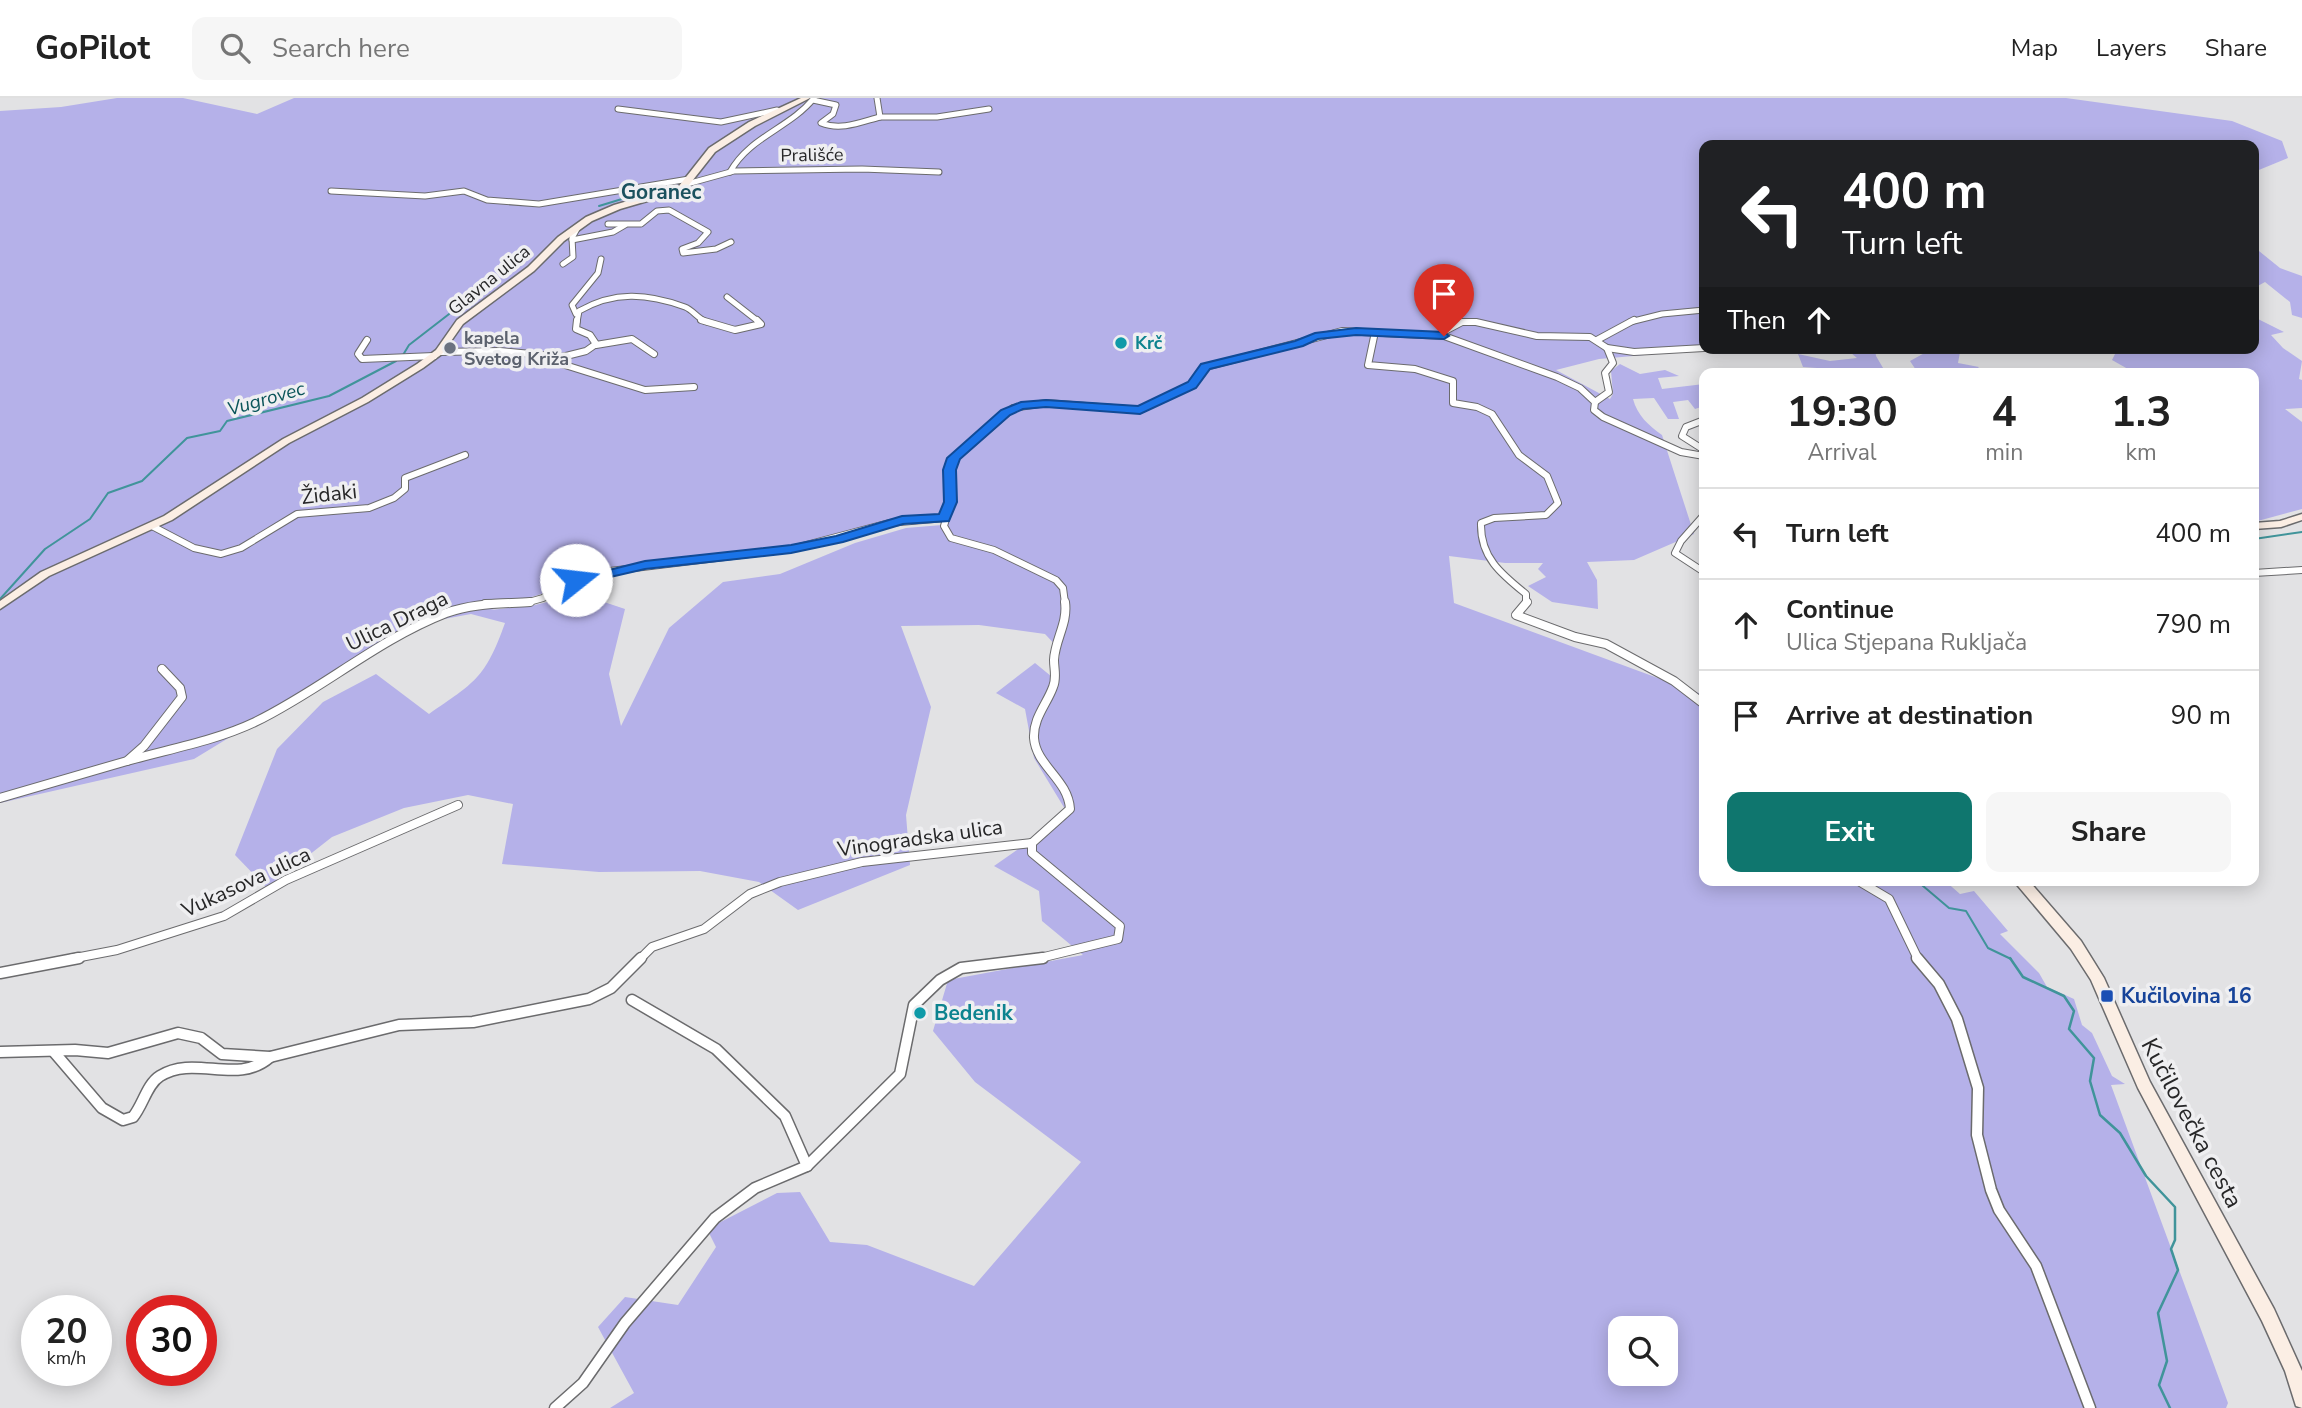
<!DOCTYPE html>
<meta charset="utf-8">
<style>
body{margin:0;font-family:"Nunito Sans",sans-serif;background:#f6f6f6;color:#222;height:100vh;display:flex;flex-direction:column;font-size:26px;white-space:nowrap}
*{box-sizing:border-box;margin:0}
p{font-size:23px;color:#767676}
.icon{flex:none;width:38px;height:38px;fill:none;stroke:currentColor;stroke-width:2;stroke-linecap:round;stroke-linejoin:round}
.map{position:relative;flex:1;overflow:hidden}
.sheet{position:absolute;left:1699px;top:270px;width:560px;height:518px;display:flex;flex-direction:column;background:#fff;border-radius:14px;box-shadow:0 4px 18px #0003}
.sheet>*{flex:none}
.hud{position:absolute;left:1699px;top:42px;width:560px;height:214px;border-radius:14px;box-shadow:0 4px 18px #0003;background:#202124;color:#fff;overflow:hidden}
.buttons{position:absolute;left:1608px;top:1218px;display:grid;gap:14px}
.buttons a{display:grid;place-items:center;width:70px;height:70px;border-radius:14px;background:#fff;box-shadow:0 4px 18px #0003;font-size:35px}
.speed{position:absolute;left:21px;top:1197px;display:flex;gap:14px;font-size:35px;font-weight:700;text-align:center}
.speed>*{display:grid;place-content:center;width:91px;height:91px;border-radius:50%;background:#fff;box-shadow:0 4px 18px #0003;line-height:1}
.speed small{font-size:18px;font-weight:400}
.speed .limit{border:10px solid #d22;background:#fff;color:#111}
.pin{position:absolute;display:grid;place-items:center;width:60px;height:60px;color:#fff;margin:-72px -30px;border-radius:50% 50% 50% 0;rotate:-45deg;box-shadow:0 0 7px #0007}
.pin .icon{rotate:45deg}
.me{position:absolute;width:77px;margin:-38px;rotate:74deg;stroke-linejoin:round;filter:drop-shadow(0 0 5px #0008)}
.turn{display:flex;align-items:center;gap:24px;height:147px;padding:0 28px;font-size:32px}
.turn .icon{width:91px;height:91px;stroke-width:2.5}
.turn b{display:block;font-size:49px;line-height:60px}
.then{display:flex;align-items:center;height:66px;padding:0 28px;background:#0003;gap:14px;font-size:26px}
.eta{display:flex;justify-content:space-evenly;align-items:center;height:119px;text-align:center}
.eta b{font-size:42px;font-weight:700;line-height:49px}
.cta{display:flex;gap:14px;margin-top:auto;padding:14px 28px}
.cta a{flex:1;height:80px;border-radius:14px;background:#0f766e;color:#fff;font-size:28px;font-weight:700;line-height:80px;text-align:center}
.cta a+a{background:#f6f6f6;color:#222}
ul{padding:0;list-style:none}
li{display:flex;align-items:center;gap:21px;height:91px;padding:0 28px;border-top:2px solid #e0e0e0}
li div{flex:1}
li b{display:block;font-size:26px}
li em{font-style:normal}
header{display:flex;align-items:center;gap:42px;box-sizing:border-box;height:98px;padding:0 35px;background:#fff;border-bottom:2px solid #e0e0e0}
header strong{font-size:33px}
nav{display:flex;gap:38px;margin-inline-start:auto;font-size:24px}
.search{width:490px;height:63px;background:#f6f6f6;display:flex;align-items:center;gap:18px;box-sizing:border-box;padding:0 24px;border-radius:14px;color:#767676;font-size:26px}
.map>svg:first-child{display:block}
.green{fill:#b5b1e9;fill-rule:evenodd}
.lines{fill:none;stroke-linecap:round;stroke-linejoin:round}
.stream-far1{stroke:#40949a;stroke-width:2}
.stream{stroke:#40949a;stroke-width:2.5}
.street-far3-casing{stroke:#6b6b6d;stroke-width:7}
.street-far2-casing{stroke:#6b6b6d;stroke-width:8}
.street-far1-casing{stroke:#6b6b6d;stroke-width:10}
.street-casing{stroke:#6b6b6d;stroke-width:13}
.secondary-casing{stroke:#6b6b6d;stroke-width:3}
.street-far3{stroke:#fff;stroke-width:5}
.street-far2{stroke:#fff;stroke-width:6}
.street-far1{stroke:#fff;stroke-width:8}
.street{stroke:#fff;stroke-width:10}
.secondary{fill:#fbeee4;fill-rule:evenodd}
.route{fill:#1a73e8;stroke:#114b97;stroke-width:2}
.culture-dot{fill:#0f9aa8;stroke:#efeff1;stroke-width:2.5}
.worship-dot{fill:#6b7280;stroke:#efeff1;stroke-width:2.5}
.transit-dot{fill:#1a4fb4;stroke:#efeff1;stroke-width:2.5}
.labels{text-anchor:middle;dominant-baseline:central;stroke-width:7;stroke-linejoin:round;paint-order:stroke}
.far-street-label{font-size:18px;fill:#272728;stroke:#efeff1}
.far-worship-label{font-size:18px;font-weight:bold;fill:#5b616d;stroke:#efeff1;text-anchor:start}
.far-culture-label{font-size:18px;font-weight:bold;fill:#0d838f;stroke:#efeff1;text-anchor:start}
.far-water-label{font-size:19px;font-style:italic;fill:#0b555a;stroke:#efeff1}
.far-quarter-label{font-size:21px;font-weight:bold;fill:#1a515e;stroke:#efeff1}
.street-label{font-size:21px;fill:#272728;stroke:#efeff1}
.transit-label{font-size:21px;font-weight:bold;fill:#164399;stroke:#efeff1;text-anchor:start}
.culture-label{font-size:21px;font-weight:bold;fill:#0d838f;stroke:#efeff1;text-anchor:start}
.near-street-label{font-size:24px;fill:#272728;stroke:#efeff1}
</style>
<header>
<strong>GoPilot</strong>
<div class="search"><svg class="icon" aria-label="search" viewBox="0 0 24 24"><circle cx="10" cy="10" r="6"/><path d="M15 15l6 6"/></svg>Search here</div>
<nav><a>Map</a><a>Layers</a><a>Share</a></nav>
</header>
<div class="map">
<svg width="2302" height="1310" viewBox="0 0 2302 1310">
<rect width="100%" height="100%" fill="#e2e2e4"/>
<g class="green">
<path d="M117,0h66l74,16 37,-16h1772l166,23 50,20 6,17 -34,14v-27h-550v203h20l-125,11 -43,11 54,29 3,-5 -2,-23 9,-7 20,10 25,-4 14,6 -21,2 4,11 42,-5v22l-9,3 -7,-9 -15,2 6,17h-11l-14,-21 -21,1c4,16 16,27 29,36l32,99 -60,26 -47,2 10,18 1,29 -46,-7 -24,-16 18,-9 -8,-8 5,-6h-38l-56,-7 5,47 250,92v185h240l16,14 14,-3 34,40 -8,3 39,39 8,14 27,12 8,26 10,8 20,43 13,8 -14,1 117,318 -2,5h-1616l24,-15 -36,-66 27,-30 53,8 38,-58 -9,-18 70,-36 23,-1 30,50 37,3 107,41 107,-124 -106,-80 -42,-51 15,-51 135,-25 -41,-34 -3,-30 -45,-25 74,-52 -34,-56 -9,-49 -29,-16 39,-30 22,18 3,-31 -15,-16 -66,-9 -78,1 30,81 -25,108 4,50 -112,45 -39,-28 -59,-11 -101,1 -97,-8 11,-60 -45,-9 -64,13 -72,29 -65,51 -32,-33 42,-106 46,-47 53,-28 53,40c46,-32 56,-35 76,-91l-34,-9 -43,8 -103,57 -131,80 -194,44v-692l61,-4zM946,418l-4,9 -36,3 -51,15 -75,31 -57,8 -54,46 -48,98 -12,-52 16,-65 -45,-15 -45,11 -44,5 116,-37 73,-14 97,-7zM1620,1230h46v46h-46z"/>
<path d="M2254,149l26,21 22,8v42l-10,-3 -2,-13 -25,-20 -11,6z"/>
<path d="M2254,219l30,15 -13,3 12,13 19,13 -3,18 3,1v28l-17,1 17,13v87l-48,13v-149h-119l-23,-13 6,-12h136z"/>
<path d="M1845,250h30l1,8 10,17 -83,-6 -5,-13 32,7 27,-3z"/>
<path d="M1930,252l30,2 -2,11 21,4 -6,6h-55l-8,-12z"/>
</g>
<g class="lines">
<g class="stream-far1">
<path d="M599,108l69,-21"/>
<path d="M403,257l6,-10 44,-34"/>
<path d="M2254,441l48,-7"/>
<path d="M0,501l45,-50 45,-30 18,-26 34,-12 45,-43 33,-7 7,-10 102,-25 67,-35"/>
<path d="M1916,782l33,28 17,3 22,37 23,11"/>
</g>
<path class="stream" d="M2010,860l13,19 41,19 10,15 -5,18 25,29 -4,23 10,34 20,18 26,43 29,31v33l-4,9 7,21 -20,43 9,48 -8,24 11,23"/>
<g class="street-far3-casing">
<g id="street-far3">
<path d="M877,0l3,19h57l52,-8"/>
<path d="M813,2l23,5 -3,9 -12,9c20,8 40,-1 59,-6"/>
<path d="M618,11l103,13 56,-12"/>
<path d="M730,74c19,-35 60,-44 84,-74"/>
<path d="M687,86l47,-13 128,-2 77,3"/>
<path d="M331,93l94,5 39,-5 23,9 52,4 150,-25"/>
<path d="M608,126h33l16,-13 12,-1 39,22 -10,11 -16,6 1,4 33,-4 15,-7"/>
<path d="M572,142l41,-8 12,-7"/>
<path d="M563,166l10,-7 -1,-19 6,-11"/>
<path d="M727,199l32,25"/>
<path d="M576,216l-4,-9 26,-32 3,-14"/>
<path d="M577,224l2,-11c35,-20 68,-18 106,-4 8,3 13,12 22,15"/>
<path d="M1630,224l32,-8 42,-4"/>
</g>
</g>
<g class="street-far2-casing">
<g id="street-far2">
<path d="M701,222l34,10 26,-6 -4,-4"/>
<path d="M1375,234l-7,33 47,4 38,12v22l24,4 15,7 27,41 28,21 11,27 -12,12 -52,3 -13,5c-1,34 20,51 45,71v9"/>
<path d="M1444,238l-1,-4 19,-10h14l61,14 53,1 17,11 27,4 70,-4"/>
<path d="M367,242l-9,14 4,5 72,-3"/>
<path d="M1597,242l37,-20"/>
<path d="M596,247l36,-6 22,15"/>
<path d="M439,254l61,-1 62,6 24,-6 10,-7 -6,-9 -14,-6 1,-9"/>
<path d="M549,262l96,30 49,-3"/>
<path d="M1595,304l14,-10 -4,-19 8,-10 -6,-15"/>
<path d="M1704,322l-18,7 -4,9 22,14"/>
<path d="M1704,417l-23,26 -6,12 29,19"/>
<path d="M152,428l42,22 27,6 20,-6 56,-34 72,-6 25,-10 11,-9v-11l60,-23"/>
<path d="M2254,475l48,-3"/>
<path d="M485,505l44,-1 14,-4 18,-13 49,-14 181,-22 98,-26 56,-5"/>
<path d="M1065,505l-2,-15 -7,-8 -62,-30 -43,-12 -7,-12 7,-24 -1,-39 63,-55 33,-5 94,7 52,-25 14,-18 136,-36 102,5 113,41 23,11 15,14 -1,8 9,7 78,35 23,4"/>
</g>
</g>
<g class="street-far1-casing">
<g id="street-far1">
<path d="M1527,504l-11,13 59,22 31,7 68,37 30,23"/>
<path d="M127,663c42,-12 88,-20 128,-39 66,-32 122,-82 191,-109 27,-10 55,-9 84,-11"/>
<path d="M0,700l127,-37 17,-15 38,-49 -2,-9 -18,-19"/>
<path d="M1032,745l38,-34c-2,-30 -34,-43 -36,-71 -1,-20 13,-34 19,-51 4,-9 1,-18 1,-27 1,-21 14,-36 11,-58"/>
<path d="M1032,745v10l88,73 -2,13 -82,20"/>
<path d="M1857,782l32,19 29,60"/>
<path d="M70,861l47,-9 107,-34 62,-36 172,-75"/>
<path d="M640,861l12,-12 52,-18 46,-35 30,-12 82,-20 170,-19"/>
</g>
</g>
<g class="street-casing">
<g id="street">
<path d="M1917,860l22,26 18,35 21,69 -1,47 14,55 8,20 37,56 54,142"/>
<path d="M0,875l79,-15"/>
<path d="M0,954l75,-2 33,3 70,-20 23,5 21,16 48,3 129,-32 74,-3 116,-23 22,-11 30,-30"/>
<path d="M54,954l48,56 21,12 10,-3c10,-12 14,-33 27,-41 35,-22 77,10 110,-19"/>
<path d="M807,1068l93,-92 14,-69 26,-25 21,-12 82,-10"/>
<path d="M555,1310l28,-25 42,-60 90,-105 40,-30 52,-22 -22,-50 -69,-67 -84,-49"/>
</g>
</g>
<g class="secondary-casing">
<g id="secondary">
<path d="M801,0h9l-55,28 -40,26 -30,38 -65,19 -28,12 -28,20 -30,30 -71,53 -21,30 -19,14 -55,34 -79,41 -117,77 -123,56 -49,33v-8l41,-29 123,-56 119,-77 79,-41 55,-34 19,-14 21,-30 71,-53 30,-30 28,-20 28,-12 65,-19 30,-38 40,-26z"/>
<path d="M2302,416v6l-21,7 -27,2v-6l26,-2z"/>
<path d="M2013,782h15l53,61 23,37 46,104 124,227 28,62v37l-6,-2 -11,-35 -23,-50 -124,-233 -47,-108 -20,-31z"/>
</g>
</g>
<use href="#street-far3" class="street-far3"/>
<use href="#street-far2" class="street-far2"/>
<use href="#street-far1" class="street-far1"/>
<use href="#street" class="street"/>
<use href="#secondary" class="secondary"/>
</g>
<path class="route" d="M1356,230l88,4 5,4 -5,3 -88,-4 -38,4 -15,7 -93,23 -14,19 -56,26 -94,-7 -23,2 -13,6 -50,44 -4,11 1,32 -8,19 -46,3 -60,18 -52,11 -146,16 -69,16 -7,-5 76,-19 146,-16 45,-9 66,-20 37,-2 5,-12 -1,-32 4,-12 54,-48 20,-8 25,-2 92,6 50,-24 13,-18 94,-23 20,-8z"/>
<g class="culture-dot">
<circle cx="1121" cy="245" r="7"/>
<circle cx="920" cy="915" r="7"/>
</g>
<circle class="worship-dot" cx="450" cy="250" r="7"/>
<rect class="transit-dot" x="2100" y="891" width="14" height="14" rx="3.5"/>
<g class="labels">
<g class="far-street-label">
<text transform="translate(812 57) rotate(-1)">Prališće</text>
<text transform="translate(489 182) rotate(-39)">Glavna ulica</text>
</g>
<g class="far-worship-label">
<text x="464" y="240">kapela<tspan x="464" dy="21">Svetog Križa</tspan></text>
</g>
<g class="far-culture-label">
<text x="1135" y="245">Krč</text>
</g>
<g class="far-water-label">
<text transform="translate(266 301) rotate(-16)">Vugrovec</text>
</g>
<g class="far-quarter-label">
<text x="661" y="94">Goranec</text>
</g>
<g class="street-label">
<text transform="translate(329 396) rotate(-6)">Židaki</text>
<text transform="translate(397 523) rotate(-26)">Ulica Draga</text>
<text transform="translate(920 740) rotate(-8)">Vinogradska ulica</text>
<text transform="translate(246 784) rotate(-25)">Vukasova ulica</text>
</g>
<g class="transit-label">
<text x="2121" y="898">Kučilovina 16</text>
</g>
<g class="culture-label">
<text x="934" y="915">Bedenik</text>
</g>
<g class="near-street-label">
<text transform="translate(2192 1025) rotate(62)">Kučilovečka cesta</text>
</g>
</g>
</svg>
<div class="buttons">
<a><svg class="icon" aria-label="search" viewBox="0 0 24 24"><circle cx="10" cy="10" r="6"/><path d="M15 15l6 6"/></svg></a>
</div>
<div class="speed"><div>20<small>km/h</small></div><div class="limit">30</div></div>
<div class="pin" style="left:1444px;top:238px;background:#d93025"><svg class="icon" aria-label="arrive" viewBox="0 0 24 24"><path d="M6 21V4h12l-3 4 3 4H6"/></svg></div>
<svg class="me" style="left:576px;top:482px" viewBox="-20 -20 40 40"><circle r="19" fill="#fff"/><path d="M0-13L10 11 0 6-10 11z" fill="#1a73e8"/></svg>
<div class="hud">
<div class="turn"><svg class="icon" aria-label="left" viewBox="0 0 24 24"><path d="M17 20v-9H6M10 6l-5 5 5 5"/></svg><div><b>400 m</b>Turn left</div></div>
<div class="then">Then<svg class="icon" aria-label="ahead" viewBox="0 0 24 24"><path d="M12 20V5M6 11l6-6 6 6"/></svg></div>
</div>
<section class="sheet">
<div class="eta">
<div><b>19:30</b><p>Arrival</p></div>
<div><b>4</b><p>min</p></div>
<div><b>1.3</b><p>km</p></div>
</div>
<ul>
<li><svg class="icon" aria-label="left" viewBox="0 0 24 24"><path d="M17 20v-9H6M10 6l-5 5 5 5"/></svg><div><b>Turn left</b></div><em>400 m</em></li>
<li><svg class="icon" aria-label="ahead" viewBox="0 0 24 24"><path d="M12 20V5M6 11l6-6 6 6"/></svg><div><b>Continue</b><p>Ulica Stjepana Rukljača</p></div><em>790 m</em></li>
<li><svg class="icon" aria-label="arrive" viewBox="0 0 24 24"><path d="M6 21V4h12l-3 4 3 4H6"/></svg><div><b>Arrive at destination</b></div><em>90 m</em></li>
</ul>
<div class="cta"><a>Exit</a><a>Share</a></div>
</section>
</div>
